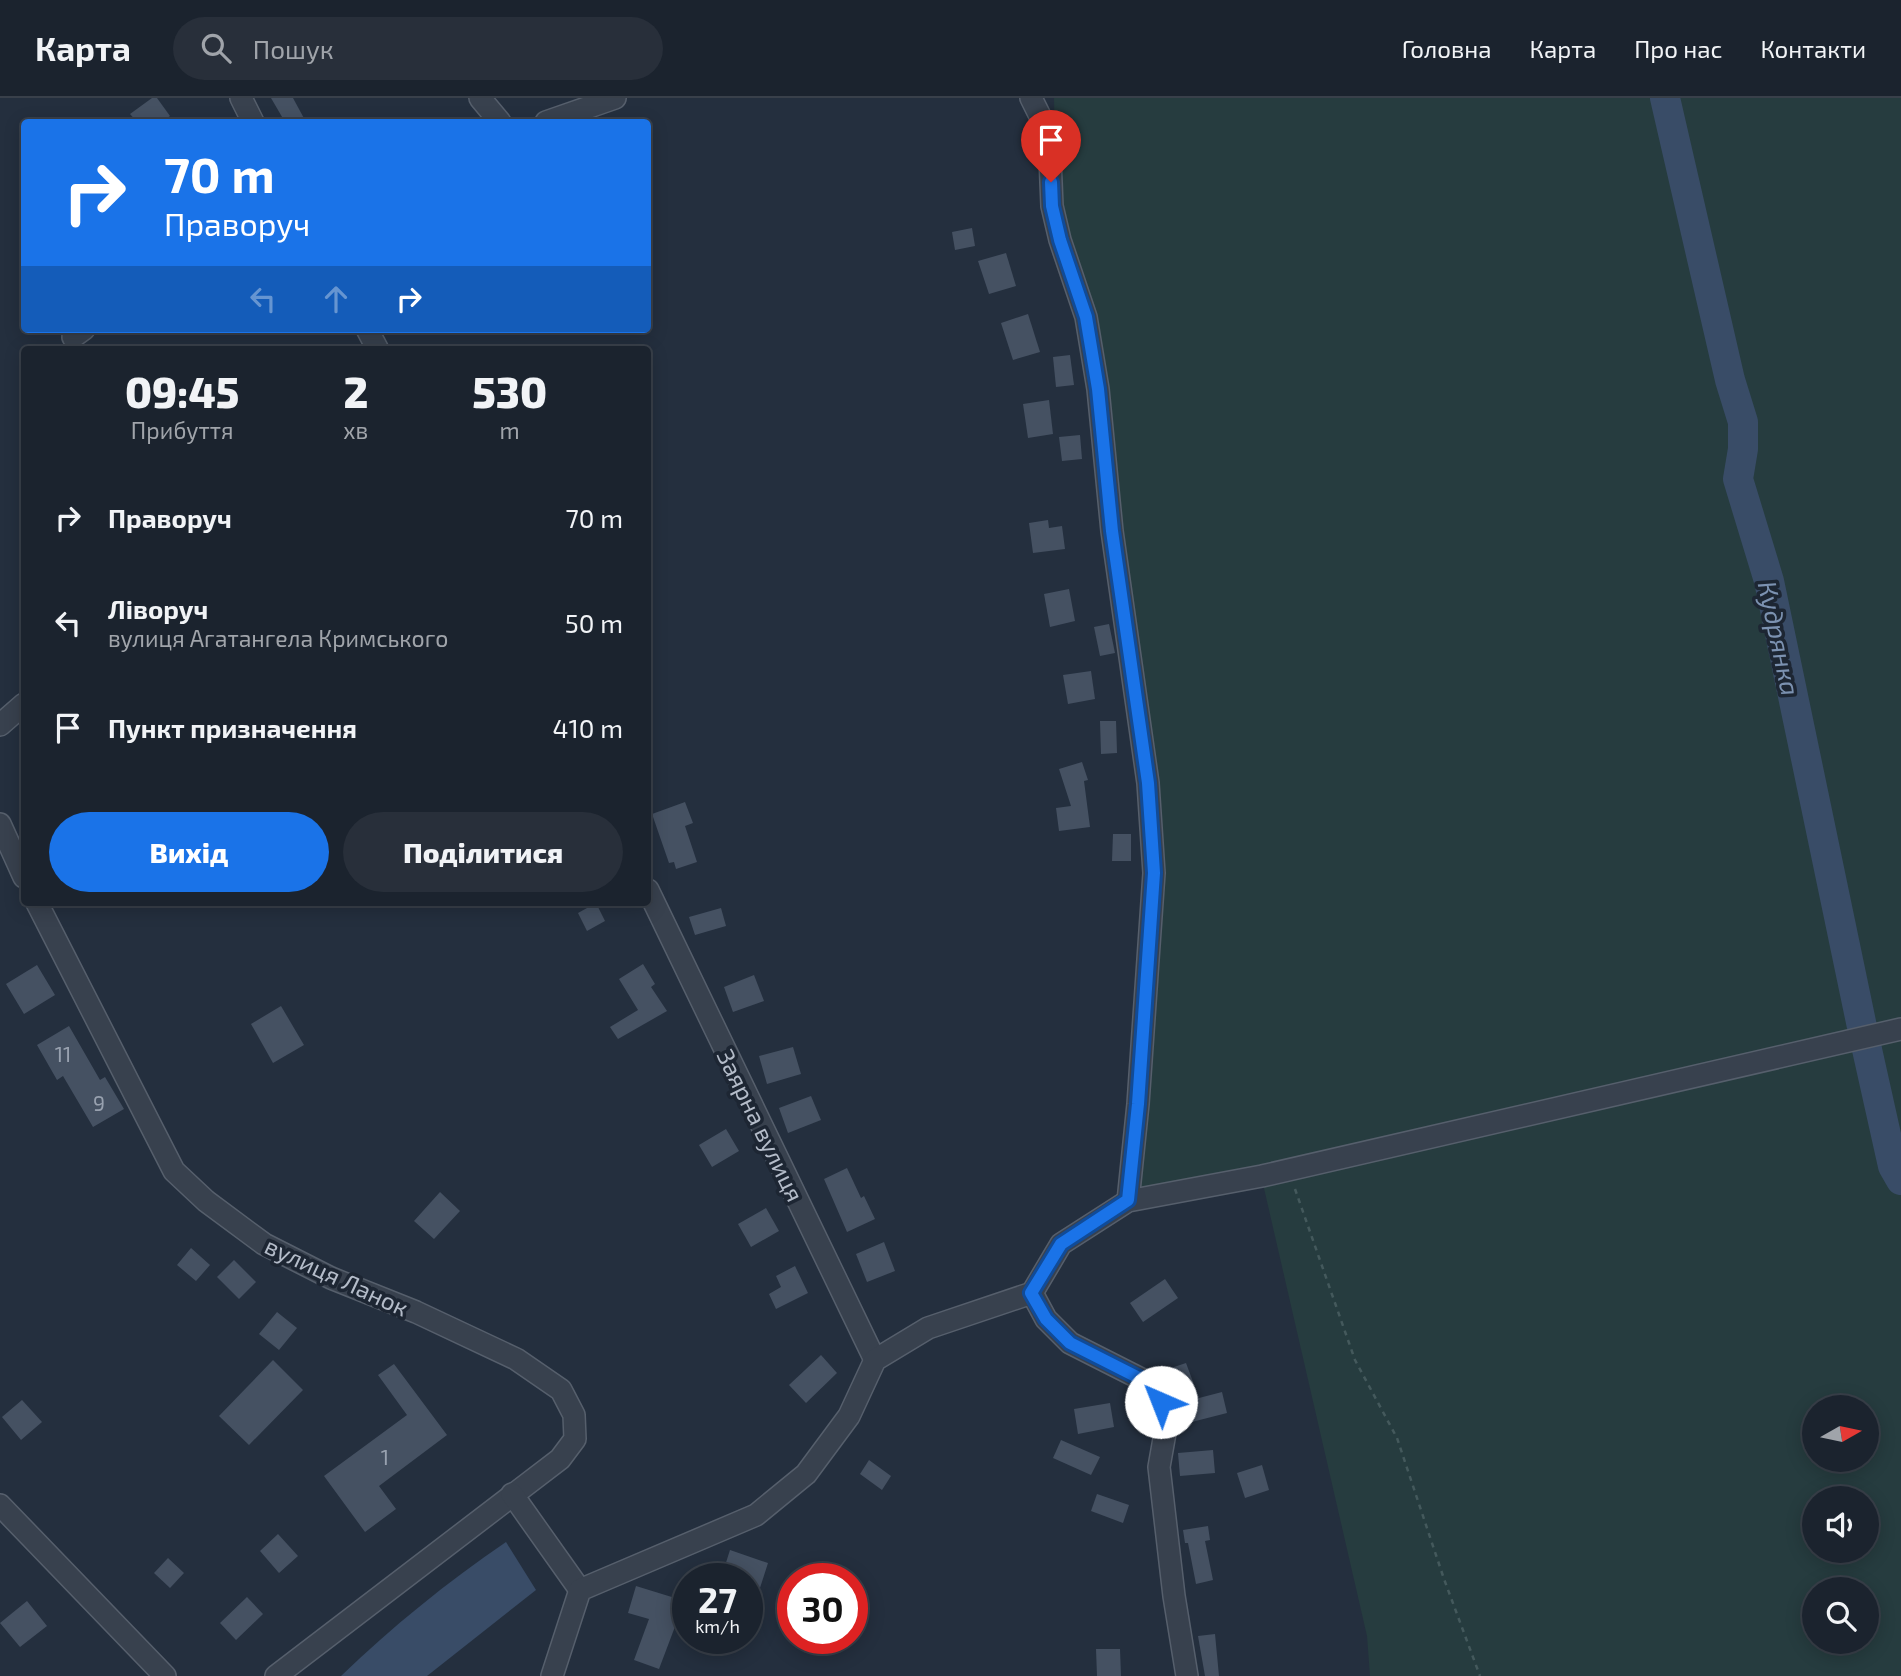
<!DOCTYPE html>
<html lang="uk">
<meta charset="utf-8">
<style>
body{margin:0;font-family:"Exo 2",sans-serif;background:#282f3a;color:#f1f3f6;height:100vh;display:flex;flex-direction:column;font-size:26px;white-space:nowrap}
*{box-sizing:border-box;margin:0}
p{font-size:23px;color:#a0a4aa}
.icon{flex:none;width:38px;height:38px;fill:none;stroke:currentColor;stroke-width:2;stroke-linecap:round;stroke-linejoin:round}
.map{position:relative;flex:1;overflow:hidden}
.sheet{position:absolute;left:21px;top:248px;width:630px;height:560px;display:flex;flex-direction:column;background:#1b232e;border-radius:7px;box-shadow:0 4px 18px #0003,0 0 0 2px #39404a}
.sheet>*{flex:none}
.hud{position:absolute;left:21px;top:21px;width:630px;height:214px;border-radius:7px;box-shadow:0 4px 18px #0003,0 0 0 2px #39404a;background:#1a73e8;color:#fff;overflow:hidden}
.needle{width:46px;rotate:81deg}
.tools{position:absolute;left:1802px;top:1297px;display:grid;gap:14px}
.tools a{display:grid;place-items:center;width:77px;height:77px;border-radius:50%;background:#1b232e;box-shadow:0 4px 18px #0003,0 0 0 2px #39404a;font-size:35px}
.speed{position:absolute;left:672px;top:1465px;display:flex;gap:14px;font-size:35px;font-weight:700;text-align:center}
.speed>*{display:grid;place-content:center;width:91px;height:91px;border-radius:50%;background:#1b232e;box-shadow:0 4px 18px #0003,0 0 0 2px #39404a;line-height:1}
.speed small{font-size:18px;font-weight:400}
.speed .limit{border:10px solid #d22;background:#fff;color:#111}
.pin{position:absolute;display:grid;place-items:center;width:60px;height:60px;color:#fff;margin:-72px -30px;border-radius:50% 50% 50% 0;rotate:-45deg;box-shadow:0 0 7px #0007}
.pin .icon{rotate:45deg}
.me{position:absolute;width:77px;margin:-38px;rotate:316deg;stroke-linejoin:round;filter:drop-shadow(0 0 5px #0008)}
.turn{display:flex;align-items:center;gap:24px;height:147px;padding:0 28px;font-size:32px}
.turn .icon{width:91px;height:91px;stroke-width:2.5}
.turn b{display:block;font-size:49px;line-height:60px}
.lanes{display:flex;align-items:center;height:66px;padding:0 28px;background:#0003;justify-content:center;gap:35px;direction:ltr}
.lanes .off{opacity:.35}
.eta{display:flex;justify-content:space-evenly;align-items:center;height:119px;text-align:center}
.eta b{font-size:42px;font-weight:800;line-height:49px}
.action{display:flex;gap:14px;margin-top:auto;padding:14px 28px}
.action a{flex:1;height:80px;border-radius:42px;background:#1a73e8;color:#fff;font-size:28px;font-weight:800;line-height:80px;text-align:center}
.action a+a{background:#282f3a;color:#f1f3f6}
ul{padding:0;list-style:none}
li{display:flex;align-items:center;gap:21px;height:105px;padding:0 28px}
li div{flex:1}
li b{display:block;font-size:26px}
li em{font-style:normal}
header{display:flex;align-items:center;gap:42px;box-sizing:border-box;height:98px;padding:0 35px;background:#1b232e;border-bottom:2px solid #39404a}
header strong{font-size:33px}
nav{display:flex;gap:38px;margin-inline-start:auto;font-size:24px}
.search{width:490px;height:63px;background:#282f3a;display:flex;align-items:center;gap:18px;box-sizing:border-box;padding:0 24px;border-radius:38px;color:#a0a4aa;font-size:26px}
.map>svg:first-child{display:block}
.green{fill:#263c3f;fill-rule:evenodd}
.water{fill:#394c67}
.lines{fill:none;stroke-linecap:round;stroke-linejoin:round}
.river{stroke:#394c67;stroke-width:30}
.building{fill:#455162}
.minor-casing{stroke:#565f6c;stroke-width:24}
.path{stroke:#44595c;stroke-width:2.5;stroke-dasharray:5 5;stroke-linecap:butt}
.minor{stroke:#38414e;stroke-width:21}
.route-casing{stroke:#114b97;stroke-width:18}
.route{stroke:#1a73e8;stroke-width:12}
.labels{text-anchor:middle;dominant-baseline:central;stroke-width:7;stroke-linejoin:round;paint-order:stroke}
.number-label{font-size:21px;fill:#98a1af}
.street-label{font-size:24px;fill:#b4bcc9;stroke:#1d2633}
.water-label{font-size:26px;font-style:italic;fill:#7c92b1;stroke:#1d2633}
</style>
<header>
<strong>Карта</strong>
<div class="search"><svg class="icon" aria-label="search" viewBox="0 0 24 24"><circle cx="10" cy="10" r="6"/><path d="M15 15l6 6"/></svg>Пошук</div>
<nav><a>Головна</a><a>Карта</a><a>Про нас</a><a>Контакти</a></nav>
</header>
<div class="map">
<svg width="1901" height="1578" viewBox="0 0 1901 1578">
<rect width="100%" height="100%" fill="#242f3e"/>
<g class="green">
<path d="M1054,0h847v920l-643,151 -123,23 18,-410 -88,-543 -10,-81z"/>
<path d="M1901,939v639h-531l-3,-40 -104,-452zM1815,1309h52v53h-52zM1815,1400h52v52h-52zM1815,1491h52v53h-52z"/>
</g>
<path class="water" d="M506,1444l30,48 -109,86h-86c51,-49 106,-94 165,-134z"/>
<g class="lines">
<path class="river" d="M1665,0l65,282 13,42v27l-5,30 31,102 93,446 31,139 8,14"/>
</g>
<g class="building">
<path d="M152,0h5l13,18 -8,6h-25l-7,-8z"/>
<path d="M271,0h22l13,24h-21z"/>
<path d="M972,130l3,18 -20,4 -3,-18z"/>
<path d="M1006,155l10,33 -27,8 -11,-33z"/>
<path d="M1028,216l12,38 -27,8 -12,-37z"/>
<path d="M1070,257l4,30 -18,2 -3,-30z"/>
<path d="M1049,302l4,34 -25,4 -5,-34z"/>
<path d="M1080,337l2,24 -20,2 -3,-24z"/>
<path d="M1048,422l1,8 13,-2 3,23 -32,4 -4,-30z"/>
<path d="M1069,491l6,32 -25,6 -6,-33z"/>
<path d="M1109,526l6,29 -15,3 -6,-29z"/>
<path d="M1091,573l4,28 -27,5 -5,-29z"/>
<path d="M1100,623h16l1,32 -16,1z"/>
<path d="M1082,664l6,18 -4,1 6,46 -31,4 -3,-23 15,-2 -12,-37z"/>
<path d="M685,704l8,21 -8,3 12,36 -21,7 -2,-7 -5,1 -17,-49z"/>
<path d="M1113,736h18v27h-19z"/>
<path d="M596,805l9,18 -18,10 -9,-18z"/>
<path d="M721,810l5,18 -31,9 -6,-18z"/>
<path d="M643,866l12,20 -4,3 16,24 -49,28 -8,-12 28,-17 -19,-31z"/>
<path d="M37,867l18,30 -31,19 -18,-30z"/>
<path d="M754,877l10,26 -31,11 -9,-25z"/>
<path d="M281,908l23,39 -31,18 -22,-39z"/>
<path d="M69,928l31,54 5,-3 19,32 -31,18 -30,-51 -6,4 -20,-35z"/>
<path d="M793,949l8,27 -34,10 -8,-28z"/>
<path d="M811,998l10,24 -33,13 -9,-25z"/>
<path d="M726,1031l13,22 -27,16 -13,-22z"/>
<path d="M847,1070l14,30 3,-2 11,23 -28,13 -23,-53z"/>
<path d="M440,1094l20,19 -26,28 -20,-18z"/>
<path d="M766,1110l13,23 -28,16 -13,-23z"/>
<path d="M884,1144l11,29 -28,11 -11,-28z"/>
<path d="M191,1150l19,17 -14,16 -19,-16z"/>
<path d="M234,1162l22,22 -17,17 -22,-22z"/>
<path d="M795,1168l13,27 -32,16 -7,-15 12,-7 -5,-11z"/>
<path d="M1165,1181l13,19 -35,24 -13,-19z"/>
<path d="M277,1214l20,16 -18,22 -20,-16z"/>
<path d="M821,1257l16,18 -31,30 -17,-18z"/>
<path d="M273,1262l30,30 -54,55 -30,-29z"/>
<path d="M1186,1265l13,35 23,-6 5,21 -43,11 -8,-33 -2,1 -9,-22z"/>
<path d="M394,1266l53,71 -68,51 17,23 -31,23 -41,-56 83,-61 -29,-40z"/>
<path d="M22,1302l20,22 -21,18 -19,-23z"/>
<path d="M1110,1305l4,24 -36,7 -4,-25z"/>
<path d="M1061,1342l39,17 -9,18 -38,-17z"/>
<path d="M1213,1352l2,23 -35,3 -2,-23z"/>
<path d="M869,1362l22,16 -9,14 -22,-16z"/>
<path d="M1262,1367l7,25 -24,8 -8,-25z"/>
<path d="M1097,1396l32,11 -6,18 -32,-12z"/>
<path d="M1208,1428l2,14 -5,1 8,39 -17,4 -8,-41h-3l-2,-13z"/>
<path d="M278,1436l20,22 -19,17 -19,-22z"/>
<path d="M730,1452l38,13 -9,28 -12,-4v-9h-26z"/>
<path d="M168,1460l16,15 -14,15 -16,-15z"/>
<path d="M636,1488l52,16v27l-12,-5 -17,45 -25,-9 15,-41 -21,-6z"/>
<path d="M247,1499l16,17 -27,26 -16,-17z"/>
<path d="M27,1503l20,25 -27,21 -20,-24z"/>
<path d="M1215,1536l4,42h-14l-7,-40z"/>
<path d="M1096,1551h24l1,27h-24z"/>
</g>
<g class="lines">
<g class="minor-casing">
<g id="minor">
<path d="M241,0l12,24"/>
<path d="M480,0l20,24"/>
<path d="M1031,0l18,36 3,72 8,34 26,77 12,72 14,142 36,252 6,90 -16,231 -10,97"/>
<path d="M546,24l69,-24"/>
<path d="M367,231l11,21"/>
<path d="M73,239l11,-8"/>
<path d="M0,627l24,-21"/>
<path d="M0,726l24,53"/>
<path d="M648,792l227,470"/>
<path d="M37,805l137,268 32,30 58,43 67,34 85,34 100,47 45,31 13,25 1,24 -15,20 -284,217"/>
<path d="M1032,1195l14,26 24,24 77,39 15,20 3,31 -6,34 15,129 13,80"/>
<path d="M512,1396l68,96"/>
<path d="M0,1407l165,171"/>
<path d="M552,1578l28,-86 176,-75 50,-41 43,-58 26,-56 53,-32 104,-35 29,-49 67,-43 134,-25 639,-147"/>
</g>
</g>
<path class="path" d="M1295,1091l60,171 42,78 47,141 36,97"/>
<use href="#minor" class="minor"/>
</g>
<g class="lines">
<g class="route-casing">
<path id="route" d="M1051,84l1,24 8,34 26,77 12,72 14,142 36,252 6,90 -16,231 -10,96 -67,44 -30,49 15,26 24,24 77,39 14,20"/>
</g>
<use href="#route" class="route"/>
</g>
<g class="labels">
<g class="number-label">
<text x="63" y="955">11</text>
<text x="99" y="1004">9</text>
<text x="385" y="1358">1</text>
</g>
<g class="street-label">
<text transform="translate(761 1027) rotate(64)">Заярна вулиця</text>
<text transform="translate(337 1178) rotate(25)">вулиця Ланок</text>
</g>
<g class="water-label">
<text transform="translate(1780 540) rotate(78)">Кудрянка</text>
</g>
</g>
</svg>
<div class="tools">
<a><svg class="needle" viewBox="-14 -14 28 28"><path d="M0-13l5 13h-10z" fill="#e53935"/><path d="M0 13l5-13h-10z" fill="#a0a4aa"/></svg></a>
<a><svg class="icon" aria-label="sound" viewBox="0 0 24 24"><path d="M4 9h4l5-4v14l-5-4H4zM17 9q2 3 0 6"/></svg></a>
<a><svg class="icon" aria-label="search" viewBox="0 0 24 24"><circle cx="10" cy="10" r="6"/><path d="M15 15l6 6"/></svg></a>
</div>
<div class="speed"><div>27<small>km/h</small></div><div class="limit">30</div></div>
<div class="pin" style="left:1051px;top:84px;background:#d93025"><svg class="icon" aria-label="arrive" viewBox="0 0 24 24"><path d="M6 21V4h12l-3 4 3 4H6"/></svg></div>
<svg class="me" style="left:1161px;top:1304px" viewBox="-20 -20 40 40"><circle r="19" fill="#fff"/><path d="M0-13L10 11 0 6-10 11z" fill="#1a73e8"/></svg>
<div class="hud">
<div class="turn"><svg class="icon" aria-label="right" viewBox="0 0 24 24"><path d="M7 20v-9h11M14 6l5 5-5 5"/></svg><div><b>70 m</b>Праворуч</div></div>
<div class="lanes"><svg class="icon off" aria-label="left" viewBox="0 0 24 24"><path d="M17 20v-9H6M10 6l-5 5 5 5"/></svg><svg class="icon off" aria-label="ahead" viewBox="0 0 24 24"><path d="M12 20V5M6 11l6-6 6 6"/></svg><svg class="icon" aria-label="right" viewBox="0 0 24 24"><path d="M7 20v-9h11M14 6l5 5-5 5"/></svg></div>
</div>
<section class="sheet">
<div class="eta">
<div><b>09:45</b><p>Прибуття</p></div>
<div><b>2</b><p>хв</p></div>
<div><b>530</b><p>m</p></div>
</div>
<ul>
<li><svg class="icon" aria-label="right" viewBox="0 0 24 24"><path d="M7 20v-9h11M14 6l5 5-5 5"/></svg><div><b>Праворуч</b></div><em>70 m</em></li>
<li><svg class="icon" aria-label="left" viewBox="0 0 24 24"><path d="M17 20v-9H6M10 6l-5 5 5 5"/></svg><div><b>Ліворуч</b><p>вулиця Агатангела Кримського</p></div><em>50 m</em></li>
<li><svg class="icon" aria-label="arrive" viewBox="0 0 24 24"><path d="M6 21V4h12l-3 4 3 4H6"/></svg><div><b>Пункт призначення</b></div><em>410 m</em></li>
</ul>
<div class="action"><a>Вихід</a><a>Поділитися</a></div>
</section>
</div>
